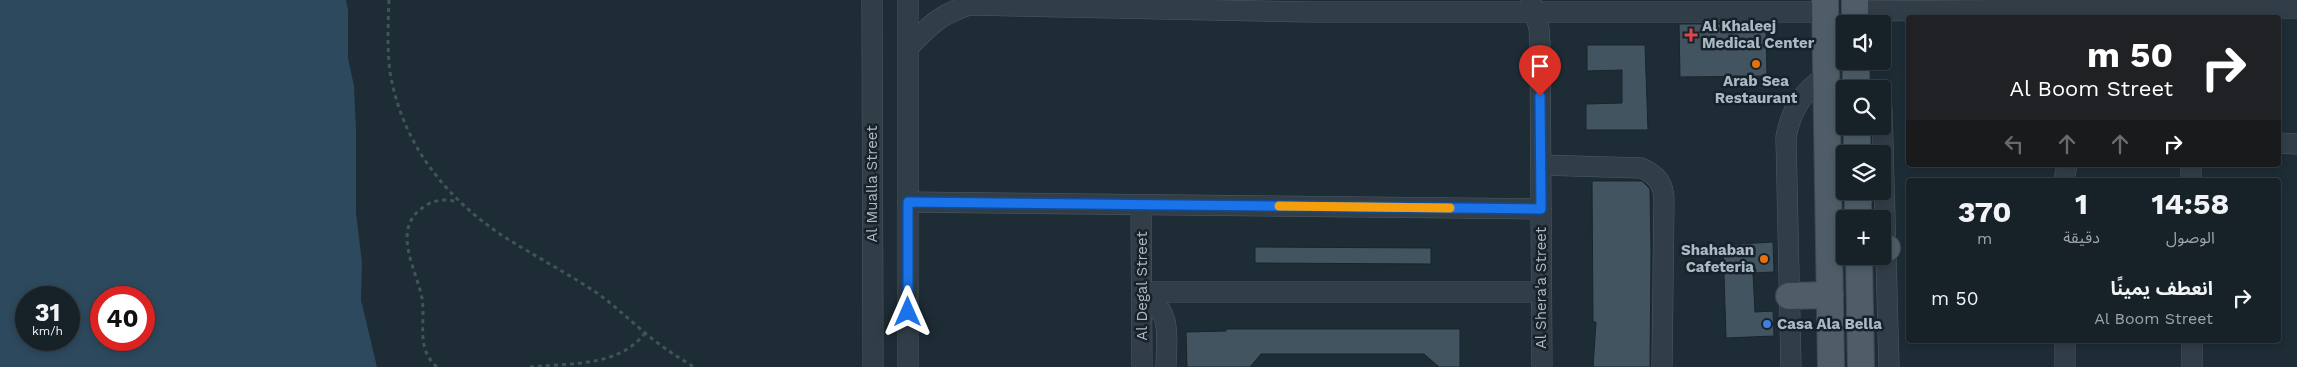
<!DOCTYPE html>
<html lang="ar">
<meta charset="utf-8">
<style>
body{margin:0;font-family:"Work Sans","Noto Sans Arabic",sans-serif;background:#1f2930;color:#f1f3f6;direction:rtl;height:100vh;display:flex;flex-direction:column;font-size:19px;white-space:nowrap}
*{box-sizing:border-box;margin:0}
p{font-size:16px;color:#9ea3a8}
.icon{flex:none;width:28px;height:28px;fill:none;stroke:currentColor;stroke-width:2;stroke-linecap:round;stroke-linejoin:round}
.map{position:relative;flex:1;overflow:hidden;direction:ltr}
.sheet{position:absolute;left:1906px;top:178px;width:375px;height:165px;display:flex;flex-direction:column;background:#162128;border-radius:5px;box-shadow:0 2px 8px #0003,0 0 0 1px #353e45;direction:rtl}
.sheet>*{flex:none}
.hud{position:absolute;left:1906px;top:15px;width:375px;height:152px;border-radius:5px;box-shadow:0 2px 8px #0003,0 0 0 1px #353e45;direction:rtl;background:#202124;color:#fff;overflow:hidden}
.fabs{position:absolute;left:1836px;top:15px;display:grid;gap:10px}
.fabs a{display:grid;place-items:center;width:55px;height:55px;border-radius:5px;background:#162128;box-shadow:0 2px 8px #0003,0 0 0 1px #353e45;font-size:25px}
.speed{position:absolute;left:15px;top:286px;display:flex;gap:10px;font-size:25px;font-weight:700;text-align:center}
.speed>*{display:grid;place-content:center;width:65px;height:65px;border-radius:50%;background:#162128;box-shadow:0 2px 8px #0003,0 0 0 1px #353e45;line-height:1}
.speed small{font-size:12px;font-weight:400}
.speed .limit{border:8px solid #d22;background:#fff;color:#111}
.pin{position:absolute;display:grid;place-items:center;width:42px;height:42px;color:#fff;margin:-51px -21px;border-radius:50% 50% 50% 0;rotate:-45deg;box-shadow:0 0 5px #0007}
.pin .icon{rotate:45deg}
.me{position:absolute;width:55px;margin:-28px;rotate:0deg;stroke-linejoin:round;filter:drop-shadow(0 0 4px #0008)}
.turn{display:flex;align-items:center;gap:18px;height:105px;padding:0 25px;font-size:22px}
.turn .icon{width:65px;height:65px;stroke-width:2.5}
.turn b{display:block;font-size:35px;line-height:42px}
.lanes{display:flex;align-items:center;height:48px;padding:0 25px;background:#0003;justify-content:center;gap:25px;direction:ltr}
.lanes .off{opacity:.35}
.eta{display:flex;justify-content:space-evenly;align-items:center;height:85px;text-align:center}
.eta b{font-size:30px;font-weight:700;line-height:35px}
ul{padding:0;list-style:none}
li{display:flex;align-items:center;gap:15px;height:70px;padding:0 25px}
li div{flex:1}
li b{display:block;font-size:19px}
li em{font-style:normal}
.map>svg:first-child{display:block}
.water{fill:#2d495d;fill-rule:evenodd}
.building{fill:#435461;stroke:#19242d}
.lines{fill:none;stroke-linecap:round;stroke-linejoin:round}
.minor-casing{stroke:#4e5b65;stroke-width:21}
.major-casing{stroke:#3d4953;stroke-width:28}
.path{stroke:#3f5655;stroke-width:3;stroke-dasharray:4 4;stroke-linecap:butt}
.minor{stroke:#313e47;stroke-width:20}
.major{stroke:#4e5d67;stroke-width:26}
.route-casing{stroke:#114b97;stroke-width:12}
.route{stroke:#1a73e8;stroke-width:9}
.slow{stroke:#f59e0b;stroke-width:9}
.health-dot{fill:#e0444e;stroke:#17222b;stroke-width:2}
.food-dot{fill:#e8710a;stroke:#17222b;stroke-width:2}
.shop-dot{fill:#3f7fe0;stroke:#17222b;stroke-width:2}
.labels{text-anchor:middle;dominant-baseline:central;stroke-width:5;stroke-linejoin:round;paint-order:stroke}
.poi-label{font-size:15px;font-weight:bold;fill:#aab9c4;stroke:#17222b;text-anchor:start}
.street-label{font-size:15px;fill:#aab9c4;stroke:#17222b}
</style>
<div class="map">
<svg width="2297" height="367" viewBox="0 0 2297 367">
<rect width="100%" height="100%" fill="#1e2c36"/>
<path class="water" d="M0,0h346l2,10v48l6,28 2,43v84l6,49 -1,38 16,67h-377zM26,298h43v42h-43zM101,298h43v42h-43z"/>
<g class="building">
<path d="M1679,24h87l1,52 -87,1z"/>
<path d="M1587,45h58l3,85h-62v-26l36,-1v-33l-35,1z"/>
<path d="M1592,181h50l8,8 1,64 -1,114h-57l3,-45h-3z"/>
<path d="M1773,242l1,30 -21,1 2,39 18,-1 1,25 -48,2 -3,-93z"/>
<path d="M1255,247l176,1v16l-176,-1z"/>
<path d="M1226,329h234v38h-21l-15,-13h-163l-11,13h-63l-1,-35 40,-1z"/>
</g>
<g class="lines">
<g class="minor-casing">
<g id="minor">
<path d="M872,0l1,367"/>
<path d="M1531,0l8,28 1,16 2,323"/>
<path d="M1855,11l442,-3"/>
<path d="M908,48c21,-22 31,-33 61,-43l342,7h514"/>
<path d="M1882,108l7,259"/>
<path d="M2279,143l18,1"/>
<path d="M1541,165l100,3c15,6 23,16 23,32l-2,167"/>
<path d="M2191,165v15"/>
<path d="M2064,180l3,-15"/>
<path d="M908,202l633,7"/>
<path d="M1141,205l1,162"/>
<path d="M1142,292h399"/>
<path d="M1142,301c32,2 24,43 24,66"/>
<path d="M2065,340v27"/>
<path d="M2192,340v27"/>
<path d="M908,367v-367"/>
<path d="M1791,367l-5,-230c5,-27 17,-46 40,-61"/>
</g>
</g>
<g class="major-casing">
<g id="major">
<path d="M1825,0l6,367"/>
<path d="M1855,0v24"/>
<path d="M1856,61v28"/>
<path d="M1857,126v28"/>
<path d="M1858,191v28"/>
<path d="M1882,248h5"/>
<path d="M1859,256l2,111"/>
<path d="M1789,296l41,-1"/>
</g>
</g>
<g class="path">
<path d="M389,0c-1,24 -2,48 1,72 12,72 56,127 116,166 29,18 59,34 88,53 18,12 33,27 50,41 15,13 32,24 50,35"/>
<path d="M437,367c-22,-19 -11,-44 -15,-69 -6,-30 -32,-70 3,-92 10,-7 22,-7 33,-4"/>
<path d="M530,367c40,-4 89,0 115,-34"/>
</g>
<use href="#minor" class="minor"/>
<use href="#major" class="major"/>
</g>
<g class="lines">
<g class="route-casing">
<path id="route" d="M908,312v-110l633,7 -1,-113"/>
</g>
<use href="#route" class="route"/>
<path class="slow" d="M1279,206l171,2"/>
</g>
<path class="health-dot" d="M1688.5 27.5h5v5h5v5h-5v5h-5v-5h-5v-5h5z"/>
<g class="food-dot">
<circle cx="1756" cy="64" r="5"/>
<circle cx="1764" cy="259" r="5"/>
</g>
<circle class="shop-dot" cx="1767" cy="324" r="5"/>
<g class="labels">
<g class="poi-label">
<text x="1702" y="26">Al Khaleej<tspan x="1702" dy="17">Medical Center</tspan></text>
<text x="1756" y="81" text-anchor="middle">Arab Sea<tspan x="1756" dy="17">Restaurant</tspan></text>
<text x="1754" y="250" text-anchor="end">Shahaban<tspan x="1754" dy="17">Cafeteria</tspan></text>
<text x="1777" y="324">Casa Ala Bella</text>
</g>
<g class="street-label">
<text transform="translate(872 184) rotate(-90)">Al Mualla Street</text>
<text transform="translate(1142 286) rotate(-90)">Al Degal Street</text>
<text transform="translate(1541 288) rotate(-90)">Al Shera'a Street</text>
</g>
</g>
</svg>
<div class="fabs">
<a><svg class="icon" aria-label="sound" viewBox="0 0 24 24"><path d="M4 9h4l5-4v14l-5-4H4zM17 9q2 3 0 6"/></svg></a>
<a><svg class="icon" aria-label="search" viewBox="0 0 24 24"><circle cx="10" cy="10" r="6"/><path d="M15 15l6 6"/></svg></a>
<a><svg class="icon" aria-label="layers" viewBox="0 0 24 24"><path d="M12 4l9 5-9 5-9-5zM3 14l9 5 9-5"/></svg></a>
<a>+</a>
</div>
<div class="speed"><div>31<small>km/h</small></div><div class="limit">40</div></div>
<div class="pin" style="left:1540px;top:96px;background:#d93025"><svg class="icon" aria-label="arrive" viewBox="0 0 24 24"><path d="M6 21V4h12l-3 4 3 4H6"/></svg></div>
<svg class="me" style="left:908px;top:312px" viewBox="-20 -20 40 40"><path d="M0-17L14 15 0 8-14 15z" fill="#1a73e8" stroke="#fff" stroke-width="4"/></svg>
<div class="hud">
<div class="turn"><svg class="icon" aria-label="right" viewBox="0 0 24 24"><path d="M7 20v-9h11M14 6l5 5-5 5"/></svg><div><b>50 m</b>Al Boom Street</div></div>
<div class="lanes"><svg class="icon off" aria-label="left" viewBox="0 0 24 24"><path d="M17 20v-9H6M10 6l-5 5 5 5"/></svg><svg class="icon off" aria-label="ahead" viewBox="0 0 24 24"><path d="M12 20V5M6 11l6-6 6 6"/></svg><svg class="icon off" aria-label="ahead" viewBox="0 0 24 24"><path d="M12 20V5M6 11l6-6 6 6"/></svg><svg class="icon" aria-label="right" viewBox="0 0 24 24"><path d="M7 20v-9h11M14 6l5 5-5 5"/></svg></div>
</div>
<section class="sheet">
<div class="eta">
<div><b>14:58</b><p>الوصول</p></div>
<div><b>1</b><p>دقيقة</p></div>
<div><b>370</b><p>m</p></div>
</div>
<ul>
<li><svg class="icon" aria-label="right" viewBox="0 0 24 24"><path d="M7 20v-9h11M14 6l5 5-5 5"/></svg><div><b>انعطف يمينًا</b><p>Al Boom Street</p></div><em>50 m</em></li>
</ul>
</section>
</div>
